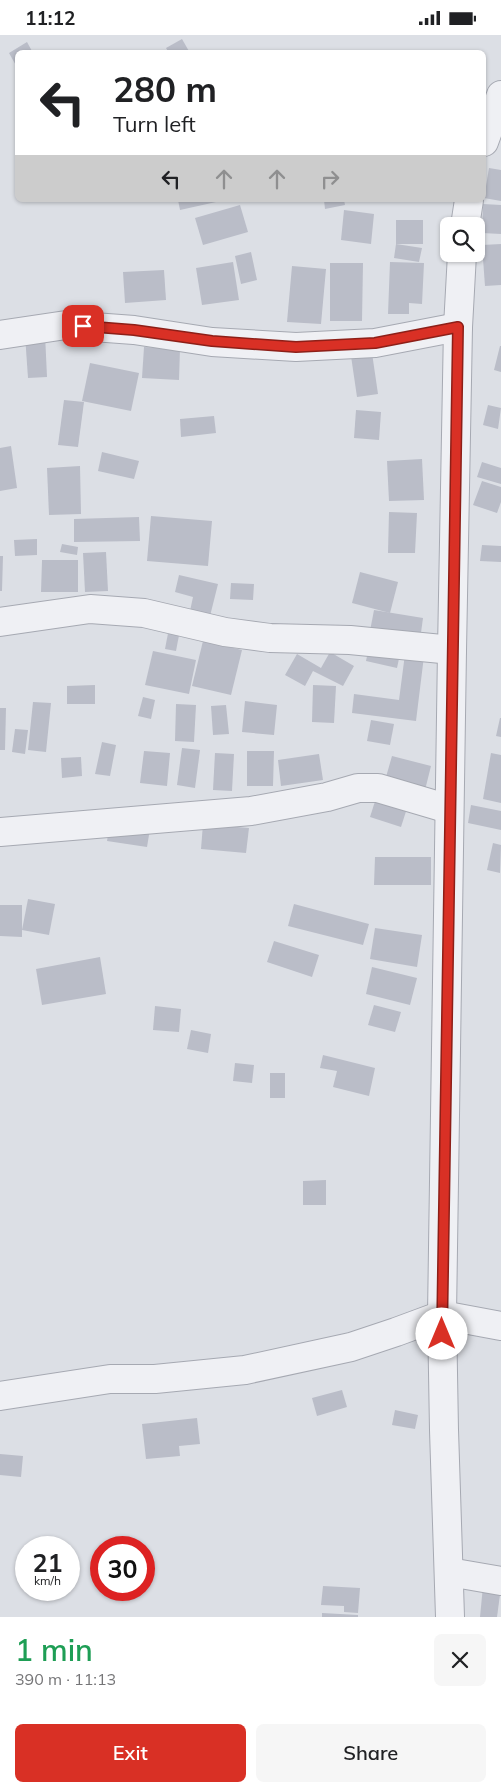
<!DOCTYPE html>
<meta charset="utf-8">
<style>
body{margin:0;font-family:Mulish,sans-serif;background:#f6f6f6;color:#202124;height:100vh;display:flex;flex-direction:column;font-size:19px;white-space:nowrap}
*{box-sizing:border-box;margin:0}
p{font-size:16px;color:#757577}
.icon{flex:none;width:28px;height:28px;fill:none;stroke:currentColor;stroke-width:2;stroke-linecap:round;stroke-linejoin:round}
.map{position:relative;height:1582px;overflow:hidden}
.side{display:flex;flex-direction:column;background:#fff;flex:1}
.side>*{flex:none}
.banner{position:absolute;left:15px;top:15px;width:471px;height:152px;border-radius:8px;box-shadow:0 1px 4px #0004;background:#fff;color:#202124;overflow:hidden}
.controls{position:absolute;left:440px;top:182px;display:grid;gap:10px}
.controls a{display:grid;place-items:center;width:45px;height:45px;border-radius:8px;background:#fff;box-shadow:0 1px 4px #0004;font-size:25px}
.speed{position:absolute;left:15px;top:1501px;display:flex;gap:10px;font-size:25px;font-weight:700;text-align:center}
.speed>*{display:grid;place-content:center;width:65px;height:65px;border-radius:50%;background:#fff;box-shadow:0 1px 4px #0004;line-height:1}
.speed small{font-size:12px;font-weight:400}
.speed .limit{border:8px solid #d22;background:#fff;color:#111}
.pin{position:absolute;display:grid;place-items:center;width:42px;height:42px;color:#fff;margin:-21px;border-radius:10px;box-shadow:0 2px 8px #0006}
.me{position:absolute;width:55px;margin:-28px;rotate:0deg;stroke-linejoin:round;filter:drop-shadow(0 0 4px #0008)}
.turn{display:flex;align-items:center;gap:18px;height:105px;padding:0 15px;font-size:22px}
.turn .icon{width:65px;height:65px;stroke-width:2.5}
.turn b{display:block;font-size:35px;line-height:42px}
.lanes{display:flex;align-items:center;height:48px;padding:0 15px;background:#0003;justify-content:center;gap:25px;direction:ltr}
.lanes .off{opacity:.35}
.round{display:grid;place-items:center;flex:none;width:52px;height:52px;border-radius:8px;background:#f6f6f6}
.overview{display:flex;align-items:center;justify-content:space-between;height:85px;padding:0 15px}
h1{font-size:30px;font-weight:600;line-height:38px;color:#1e9e55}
.action{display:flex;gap:10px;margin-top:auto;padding:10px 15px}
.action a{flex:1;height:58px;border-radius:8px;background:#d93025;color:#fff;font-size:20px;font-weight:600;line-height:58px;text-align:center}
.action a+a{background:#f6f6f6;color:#202124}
.status{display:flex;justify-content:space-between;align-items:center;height:35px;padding:0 25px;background:#fff;direction:ltr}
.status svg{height:14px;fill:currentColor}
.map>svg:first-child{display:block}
.building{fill:#babdc8}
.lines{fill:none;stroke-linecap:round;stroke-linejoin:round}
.minor-casing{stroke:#a6a9b2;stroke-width:30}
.minor{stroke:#eff0f4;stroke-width:28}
.route-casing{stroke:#8d1f18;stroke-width:12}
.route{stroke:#d93025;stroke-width:9}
</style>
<div class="status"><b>11:12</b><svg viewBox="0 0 49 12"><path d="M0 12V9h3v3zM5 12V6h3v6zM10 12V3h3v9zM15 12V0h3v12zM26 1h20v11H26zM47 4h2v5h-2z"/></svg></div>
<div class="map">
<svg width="501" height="1582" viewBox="0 0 501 1582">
<rect width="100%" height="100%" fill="#dcdfe5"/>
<g class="building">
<path d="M182,4l8,14h-21l-3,-5z"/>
<path d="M27,7l6,11h-15v16l-9,-16z"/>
<path d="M489,133l12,2v31l-17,-3z"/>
<path d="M178,165h37l1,2 -36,8z"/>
<path d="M324,165h20l1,5 -20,4z"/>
<path d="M483,169l18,1v29l-19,-1z"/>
<path d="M240,170l8,27 -45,13 -8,-27z"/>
<path d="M344,175l30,4 -3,30 -30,-4z"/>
<rect x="396" y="185" width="27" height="24"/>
<path d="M396,209l26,4 -3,14 -25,-4z"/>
<path d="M501,209v41l-16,1 -3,-41z"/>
<path d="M251,217l6,28 -16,4 -6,-28z"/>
<path d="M233,227l6,38 -37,5 -6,-37z"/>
<path d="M390,227l34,1 -2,41 -13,-1v11h-21z"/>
<path d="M330,228h33l-1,58h-32z"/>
<path d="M292,231l34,3 -5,55 -34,-2z"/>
<path d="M164,235l2,30 -41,3 -2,-31z"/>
<path d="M45,299l2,43 -19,1 -3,-43z"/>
<path d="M500,311h1v26l-7,-2z"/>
<path d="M144,312l36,2 -1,31 -37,-2z"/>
<path d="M372,318l6,41 -21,3 -6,-41z"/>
<path d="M90,328l49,10 -8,38 -49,-10z"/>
<path d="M64,365l20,2 -6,45 -20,-2z"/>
<path d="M488,370l13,3 -3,21 -15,-4z"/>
<path d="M356,375l25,2 -2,28 -25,-2z"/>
<path d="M214,381l2,17 -35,4 -1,-18z"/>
<path d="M11,411l6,42 -17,3v-43z"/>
<path d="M102,417l37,9 -5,18 -36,-8z"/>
<path d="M422,424l2,41 -35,1 -2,-40z"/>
<path d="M482,427l19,6v16l-24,-7z"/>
<path d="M80,431l1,48 -32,1 -2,-47z"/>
<path d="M482,446l19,6v15l-4,11 -24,-8z"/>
<path d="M389,477l28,1 -2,40h-27z"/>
<path d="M151,481l61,5 -4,45 -61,-5z"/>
<path d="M139,482l1,24 -66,1v-23z"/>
<path d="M37,504v16l-22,1 -1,-16z"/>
<path d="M62,509l16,3 -1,8 -17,-3z"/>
<path d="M482,510l19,1v16l-21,-1z"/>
<path d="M106,517l2,39 -23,1 -2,-39z"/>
<path d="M0,521h3l-1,35h-2z"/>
<path d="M42,525h36v32h-37z"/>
<path d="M360,537l38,10 -8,31 -38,-10z"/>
<path d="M179,540l39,9 -8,32 -20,-5 3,-14 -18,-5z"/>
<path d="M231,548l23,1 -1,16 -23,-1z"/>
<path d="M374,575l49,8 -3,22 -50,-9z"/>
<path d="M169,593l11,2 -4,21 -11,-2z"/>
<path d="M203,606l39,9 -11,45 -39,-9z"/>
<path d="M369,612l31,7 -3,14 -31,-7z"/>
<path d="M153,616l43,9 -7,34 -44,-9z"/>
<path d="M330,617l24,14 -11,20 -30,-15 -8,15 -20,-11 12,-21 24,14z"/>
<path d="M405,619l19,2 -8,65 -64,-8 2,-19 45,6z"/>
<path d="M95,650v19h-28v-18z"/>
<path d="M313,650l23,1 -2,37 -22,-1z"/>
<path d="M143,662l12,3 -4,19 -13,-3z"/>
<path d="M245,666l32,4 -3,30 -32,-3z"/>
<path d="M33,667l18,1 -5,49 -18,-2z"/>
<path d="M176,669l20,1 -2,37 -19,-1z"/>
<path d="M226,670l3,29 -16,1 -2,-29z"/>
<path d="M0,673h6l-1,42h-5z"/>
<path d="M500,683h1v19l-5,-1z"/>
<path d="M371,685l23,4 -4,21 -23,-4z"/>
<path d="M15,694l13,1 -3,24 -13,-2z"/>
<path d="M102,707l14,3 -6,31 -15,-2z"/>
<path d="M182,713l18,2 -5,38 -18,-3z"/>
<path d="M144,716l26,2 -3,33 -27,-3z"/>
<path d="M247,716h27l-1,35h-26z"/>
<path d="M215,718l19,1 -2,37 -19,-1z"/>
<path d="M491,718l10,2v48l-18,-4z"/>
<path d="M319,719l4,26 -42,6 -3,-26z"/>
<path d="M392,721l39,10 -7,28 -40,-10z"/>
<path d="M81,722l1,19 -20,2 -1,-20z"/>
<path d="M378,757l31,10 -8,25 -31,-10z"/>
<path d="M471,770l30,6v19l-33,-7z"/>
<path d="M110,787l40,7 -3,18 -40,-6z"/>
<path d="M203,789l46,4 -3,25 -45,-4z"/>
<path d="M493,808l8,2 -1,28 -13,-3z"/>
<path d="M375,822h56v28h-57z"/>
<path d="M28,864l27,5 -6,31 -27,-5z"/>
<path d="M294,869l75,20 -6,21 -75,-19z"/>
<path d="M0,870h22v32l-22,-1z"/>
<path d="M375,893l47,7 -5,32 -47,-8z"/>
<path d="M274,906l45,14 -7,22 -45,-15z"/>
<path d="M100,922l6,37 -64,11 -6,-36z"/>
<path d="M372,932l45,11 -7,27 -44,-11z"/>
<path d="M374,970l27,7 -6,20 -27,-7z"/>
<path d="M155,971l26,3 -2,23 -26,-2z"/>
<path d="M191,995l20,4 -3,19 -21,-4z"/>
<path d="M323,1020l52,13 -6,28 -36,-9 4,-16 -17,-3z"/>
<path d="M235,1028l19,2 -2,18 -19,-2z"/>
<rect x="270" y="1038" width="15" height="25"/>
<path d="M326,1145v25h-23v-24z"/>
<path d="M342,1355l5,17 -30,9 -5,-18z"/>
<path d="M395,1375l23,5 -3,14 -23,-4z"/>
<path d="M197,1383l3,26 -21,2 1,10 -34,3 -4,-35z"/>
<path d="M0,1419l23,2 -2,21 -21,-2z"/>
<path d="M323,1551l37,2 -2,25 -14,-1v-6l-23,-1z"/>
<path d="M483,1551l18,1 -4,30h-17z"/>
<path d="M322,1578l36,2v2h-36z"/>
</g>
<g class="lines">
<g class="minor-casing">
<g id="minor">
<path d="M484,107l17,-47"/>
<path d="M465,191l4,-26"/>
<path d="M0,300l66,-10 68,5 78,12 84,5 79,-4 83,-16"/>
<path d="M0,587l90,-13 54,4 81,19 45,6 80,2 102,10"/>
<path d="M0,797l251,-21 76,-14 31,-9h20l71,21"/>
<path d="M0,1361l110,-17h45l90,-9 106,-23 45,-15 46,-17 59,11"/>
<path d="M449,1537l52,9"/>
<path d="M450,1582l-6,-187 -2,-115 10,-665 6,-323 4,-73"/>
</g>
</g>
<use href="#minor" class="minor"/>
</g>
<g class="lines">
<g class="route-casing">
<path id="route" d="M83,291l51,4 78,11 84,6 79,-4 83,-16 -16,1007"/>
</g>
<use href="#route" class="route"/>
</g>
</svg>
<div class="controls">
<a><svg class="icon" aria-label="search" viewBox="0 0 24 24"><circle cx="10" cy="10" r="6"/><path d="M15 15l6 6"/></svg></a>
</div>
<div class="speed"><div>21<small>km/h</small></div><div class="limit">30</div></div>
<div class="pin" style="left:83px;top:291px;background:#d93025"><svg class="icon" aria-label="arrive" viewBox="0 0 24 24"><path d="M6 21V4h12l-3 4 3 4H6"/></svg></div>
<svg class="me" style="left:442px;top:1299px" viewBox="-20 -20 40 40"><circle r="19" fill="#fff"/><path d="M0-13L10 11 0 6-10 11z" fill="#d93025"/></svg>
<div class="banner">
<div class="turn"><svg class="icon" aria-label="left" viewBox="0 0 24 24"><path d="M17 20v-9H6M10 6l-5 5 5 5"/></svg><div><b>280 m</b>Turn left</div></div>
<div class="lanes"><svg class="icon" aria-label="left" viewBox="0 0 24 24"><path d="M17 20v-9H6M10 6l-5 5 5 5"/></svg><svg class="icon off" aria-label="ahead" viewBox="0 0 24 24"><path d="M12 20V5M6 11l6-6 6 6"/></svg><svg class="icon off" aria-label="ahead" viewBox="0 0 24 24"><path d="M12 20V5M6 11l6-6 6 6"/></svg><svg class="icon off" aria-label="right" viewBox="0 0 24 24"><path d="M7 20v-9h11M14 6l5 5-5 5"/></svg></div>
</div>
</div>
<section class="side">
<div class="overview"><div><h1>1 min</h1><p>390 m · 11:13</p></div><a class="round"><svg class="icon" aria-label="close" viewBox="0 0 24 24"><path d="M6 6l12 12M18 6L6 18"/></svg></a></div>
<div class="action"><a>Exit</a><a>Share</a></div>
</section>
